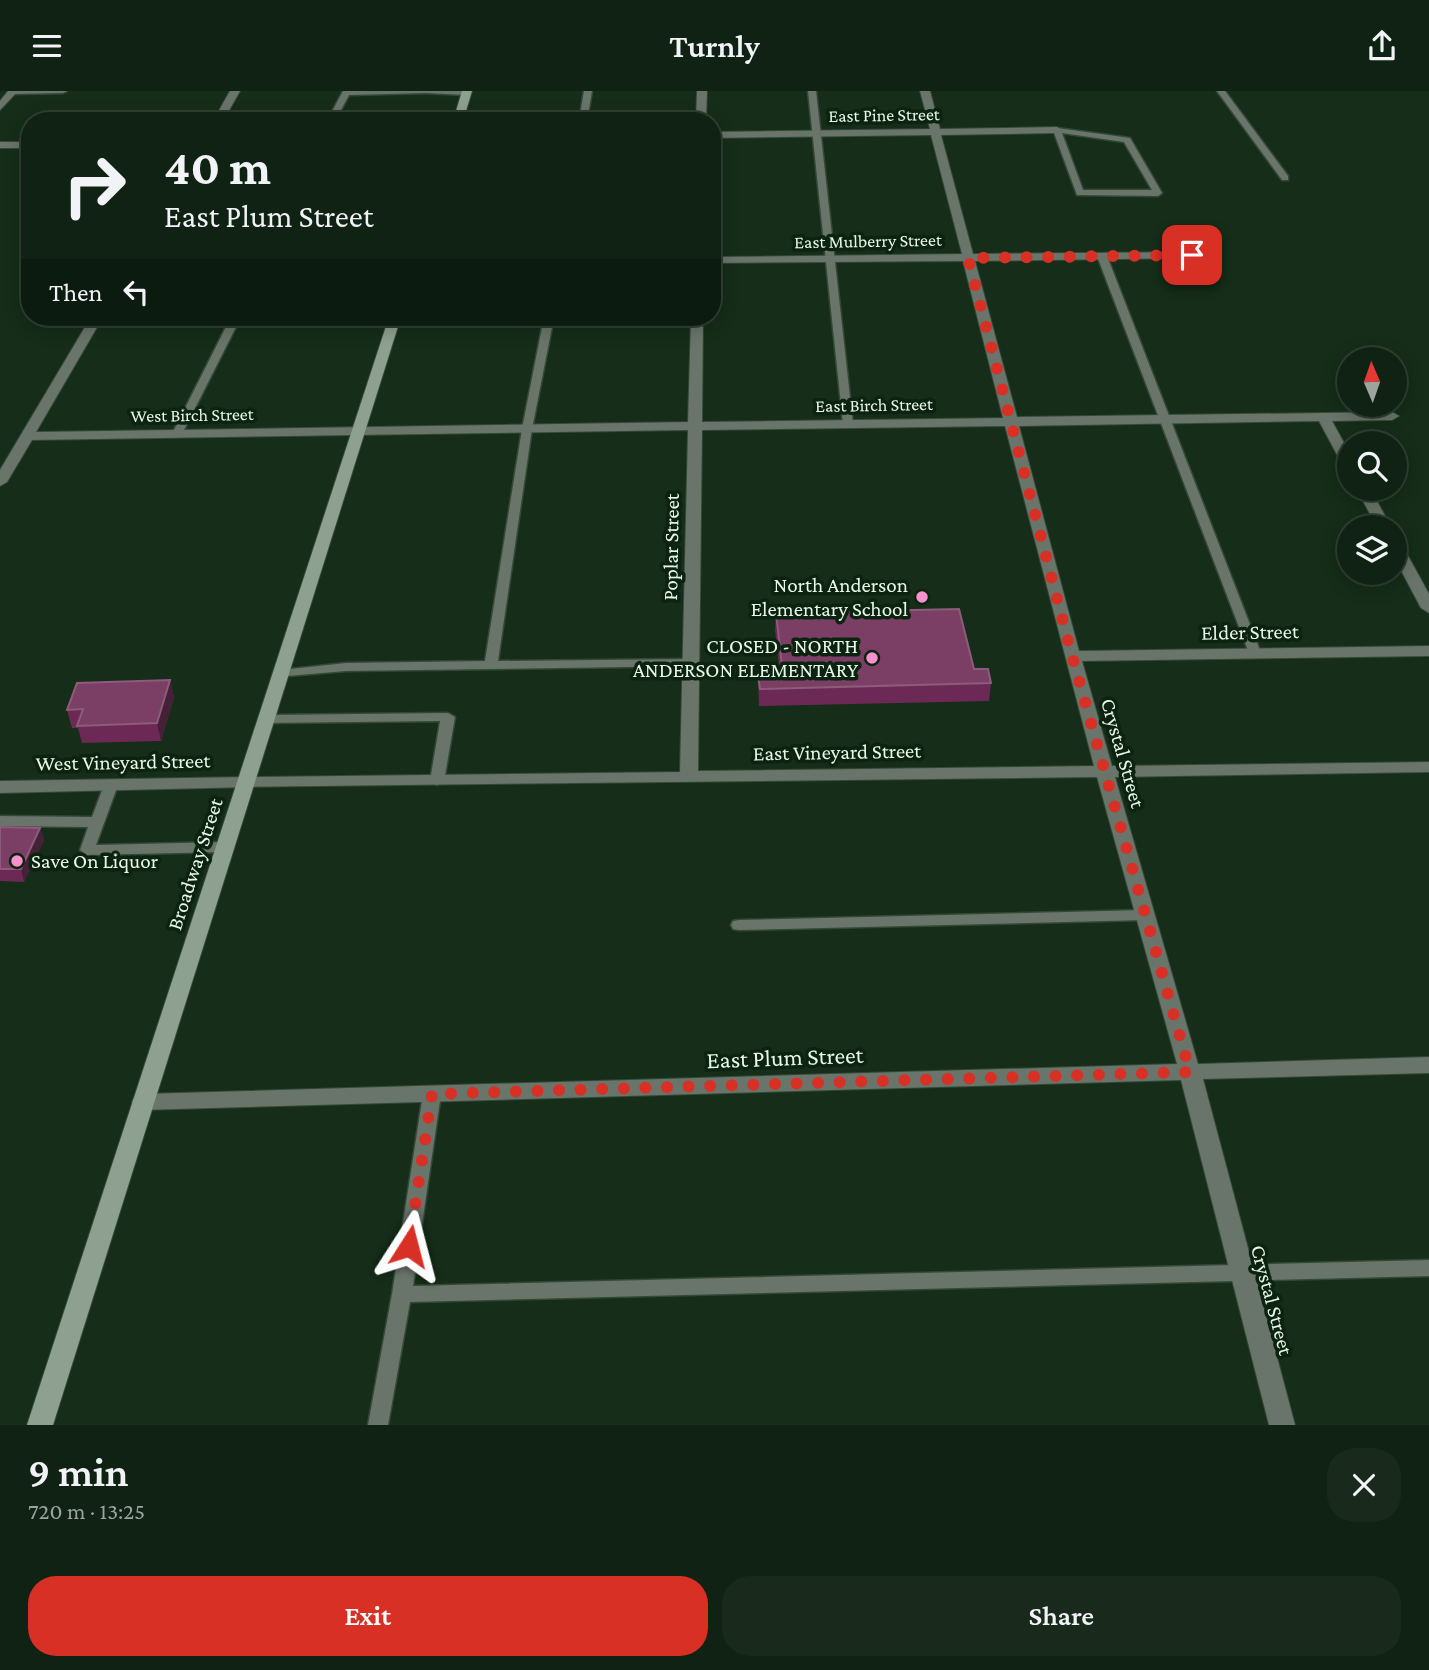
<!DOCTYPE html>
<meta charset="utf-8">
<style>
body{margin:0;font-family:"Crimson Pro",serif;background:#192a1c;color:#f1f3f6;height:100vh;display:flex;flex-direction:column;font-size:26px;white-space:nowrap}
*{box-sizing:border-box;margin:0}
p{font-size:23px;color:#9ca4a0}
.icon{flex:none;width:38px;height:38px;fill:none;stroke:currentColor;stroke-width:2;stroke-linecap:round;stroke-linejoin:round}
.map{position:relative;height:1334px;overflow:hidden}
.side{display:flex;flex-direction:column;background:#102213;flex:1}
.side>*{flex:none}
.guide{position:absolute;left:21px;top:21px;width:700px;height:214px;border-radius:28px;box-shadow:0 4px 18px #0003,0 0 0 2px #303f33;background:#102213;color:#f1f3f6;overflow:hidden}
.needle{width:46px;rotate:358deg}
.fabs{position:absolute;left:1337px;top:256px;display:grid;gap:14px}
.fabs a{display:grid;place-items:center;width:70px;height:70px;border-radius:50%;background:#102213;box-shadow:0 4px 18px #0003,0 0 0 2px #303f33;font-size:35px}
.pin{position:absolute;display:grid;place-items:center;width:60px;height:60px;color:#fff;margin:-30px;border-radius:14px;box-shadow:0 4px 10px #0006}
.me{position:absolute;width:77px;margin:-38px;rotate:9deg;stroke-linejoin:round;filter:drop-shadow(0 0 5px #0008)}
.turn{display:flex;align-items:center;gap:24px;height:147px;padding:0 28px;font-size:32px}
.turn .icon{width:91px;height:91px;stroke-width:2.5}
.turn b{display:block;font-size:49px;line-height:60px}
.then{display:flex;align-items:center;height:66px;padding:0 28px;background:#0003;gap:14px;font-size:26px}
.round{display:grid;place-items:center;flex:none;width:74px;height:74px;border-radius:28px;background:#192a1c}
.head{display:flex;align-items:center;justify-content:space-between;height:119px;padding:0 28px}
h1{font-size:42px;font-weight:600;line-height:52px}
.cta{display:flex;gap:14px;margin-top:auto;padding:14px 28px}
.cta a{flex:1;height:80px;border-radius:28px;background:#d93025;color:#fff;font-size:28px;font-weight:600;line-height:80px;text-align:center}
.cta a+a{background:#192a1c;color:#f1f3f6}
header{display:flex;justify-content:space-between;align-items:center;height:91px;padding:0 28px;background:#102213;font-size:32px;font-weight:600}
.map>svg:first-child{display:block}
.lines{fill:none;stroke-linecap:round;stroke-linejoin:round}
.service-casing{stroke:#334936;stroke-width:3}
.minor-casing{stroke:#334936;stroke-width:2}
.tertiary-casing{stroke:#334936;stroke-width:2}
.secondary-casing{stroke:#334936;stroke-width:2}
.service{fill:#69746a;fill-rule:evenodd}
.minor{fill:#69746a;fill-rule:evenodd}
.tertiary{fill:#69746a;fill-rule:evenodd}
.secondary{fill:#8ea08f;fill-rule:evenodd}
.wall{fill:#6d2955}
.shaded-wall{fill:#442136}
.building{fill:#7b3f65;stroke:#8c5c7a;stroke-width:2}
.route{stroke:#d93025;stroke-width:12;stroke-dasharray:0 21.6}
.poi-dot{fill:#f790cd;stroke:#0c2310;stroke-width:2.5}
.labels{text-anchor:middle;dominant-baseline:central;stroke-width:7;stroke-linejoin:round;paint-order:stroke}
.far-street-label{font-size:18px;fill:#e9f7ea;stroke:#0c2310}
.street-label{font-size:21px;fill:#e9f7ea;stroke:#0c2310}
.poi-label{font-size:21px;fill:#e9f7ea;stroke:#0c2310;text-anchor:end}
.near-street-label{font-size:24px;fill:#e9f7ea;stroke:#0c2310}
</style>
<header><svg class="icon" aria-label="menu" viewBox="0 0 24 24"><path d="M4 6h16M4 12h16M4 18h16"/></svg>Turnly<svg class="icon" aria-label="share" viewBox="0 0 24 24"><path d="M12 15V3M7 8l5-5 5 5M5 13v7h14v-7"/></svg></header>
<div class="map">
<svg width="1429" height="1334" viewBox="0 0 1429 1334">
<rect width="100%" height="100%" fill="#152d19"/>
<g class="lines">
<g class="service-casing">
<g id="service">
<path d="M10,0h57l-4,2 -50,1z"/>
<path d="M343,0h124l3,2 -4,2 -40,-2 -77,2 -14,26h-8z"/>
<path d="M584,0h8l-5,30h-8z"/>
<path d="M808,0h8l37,333 -5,3 -5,-3z"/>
<path d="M1217,0h8l63,85v4h-6z"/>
<path d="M1057,37l73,10 32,55 -4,3 -81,-1 -24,-65zM1062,42l62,9 28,48h-69z"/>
<path d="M1099,163l8,2 154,397 -1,3h-10l-1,-3 -152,-397z"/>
<path d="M231,226h10l-59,117 -5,3 -4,-1 -1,-2z"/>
<path d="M544,226h10l-22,112 -34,232 191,-2 7,4 -2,3 -348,5 -70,6 -2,-3 2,-3 5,-1 65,-7 139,-2 37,-232z"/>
<path d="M448,622l7,4 -11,64 -7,4 -7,-4 10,-60 -173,2 -7,-4 7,-4z"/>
<path d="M111,690l7,4 -22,60 128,-3 7,5 -7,5 -137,3 -7,-5 8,-23 -88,-1v-10l92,1 12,-32z"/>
<path d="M1145,819l5,1 3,4 -3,4 -5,1 -406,10 -6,-1 -2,-4 2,-4 6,-1z"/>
<path d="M432,996l6,2 3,5 -28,192 1016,-26v16l-1019,26 -22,123h-20l24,-131 31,-200 3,-5z"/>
</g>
</g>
<g class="minor-casing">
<g id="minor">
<path d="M8,0h10l-18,19v-9z"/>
<path d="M230,0h10l-17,30h-10z"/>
<path d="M697,0h10l-1,30h-10z"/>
<path d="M920,0h10l10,38 117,-2 5,3 -5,3 -116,2 32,119 219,-2 6,3 -6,3 -217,3 42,156 375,-5 7,4 -7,4 -60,1 17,31v16l-7,-4 -23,-43 -300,5 60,225 350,-5v10l-347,5 30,105 317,-4v10l-314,5 83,287 231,-7v16l-226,6 92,346h-26l-88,-345 -1038,30 -8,-2 -3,-6 3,-6 8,-2 1034,-30 -80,-287 -857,10 -3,-4 9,-6 434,-5 8,-342 -656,10 -25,42 -7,4v-16l91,-153h12l-67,115 652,-10 3,-105h12l-1,105 301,-4 -40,-157 -251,2v-6l250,-3 -31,-119 -219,3v-6l218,-3zM1005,335l89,340 -396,5 4,-341z"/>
<rect x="0" y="51" width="30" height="6"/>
<path d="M1356,397h14l21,39h-14z"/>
<path d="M1395,450l7,4 27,49v19l-8,-5 -26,-49z"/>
</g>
</g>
<g class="tertiary-casing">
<path id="tertiary" d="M246,686l9,6 -3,4 -252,6v-12z"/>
</g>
<g class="secondary-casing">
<g id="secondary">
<path d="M462,0h10l-9,30h-10z"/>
<path d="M389,226h12l-348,1108h-26z"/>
</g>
</g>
<use href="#service" class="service"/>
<use href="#minor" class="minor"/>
<use href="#tertiary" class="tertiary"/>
<use href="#secondary" class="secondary"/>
</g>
<g class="wall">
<path d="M776,522l198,56 17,14 -2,18 -230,5 -1,-30 22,-1 -5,-45z"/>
<path d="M170,589l4,18 -13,43 -79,2 -4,-15h-6l-5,-18z"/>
<path d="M0,736l40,1 4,12 -20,42 -24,-1z"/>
</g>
<g class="shaded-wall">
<path d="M170,589l4,18 -13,43 -4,-18z"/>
<path d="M40,737l4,12 -20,42 -3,-13z"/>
</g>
<g class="building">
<path d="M959,518l15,60h14l3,14 -231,6 -2,-13 25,-1 -7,-62z"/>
<path d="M170,589l-13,43 -80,3 6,-17 -16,1 10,-27z"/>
<path d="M0,736l40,1 -19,41h-21z"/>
</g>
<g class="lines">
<path class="route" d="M409,1155l23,-152 758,-22 -118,-416 -104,-398 224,-3"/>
</g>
<g class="poi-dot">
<circle cx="922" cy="506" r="7"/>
<circle cx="872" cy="567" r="7"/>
<circle cx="17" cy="770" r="7"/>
</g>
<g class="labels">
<g class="far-street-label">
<text transform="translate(884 24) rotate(-1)">East Pine Street</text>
<text transform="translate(868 150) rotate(-1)">East Mulberry Street</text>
<text transform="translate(874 314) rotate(-1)">East Birch Street</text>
<text transform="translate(192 324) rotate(-1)">West Birch Street</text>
</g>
<g class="street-label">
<text transform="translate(671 456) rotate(-89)">Poplar Street</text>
<text transform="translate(1250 541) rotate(-1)">Elder Street</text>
<text transform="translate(837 661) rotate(-1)">East Vineyard Street</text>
<text transform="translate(1123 662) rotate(74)">Crystal Street</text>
<text transform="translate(123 671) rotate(-1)">West Vineyard Street</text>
<text transform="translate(195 773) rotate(-72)">Broadway Street</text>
<text transform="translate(1272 1209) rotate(75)">Crystal Street</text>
</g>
<g class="poi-label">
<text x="908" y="494">North Anderson<tspan x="908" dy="24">Elementary School</tspan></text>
<text x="858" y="555">CLOSED - NORTH<tspan x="858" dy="24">ANDERSON ELEMENTARY</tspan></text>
<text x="31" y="770" text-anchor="start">Save On Liquor</text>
</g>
<g class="near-street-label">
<text transform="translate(785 966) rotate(-2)">East Plum Street</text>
</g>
</g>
</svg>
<div class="fabs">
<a><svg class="needle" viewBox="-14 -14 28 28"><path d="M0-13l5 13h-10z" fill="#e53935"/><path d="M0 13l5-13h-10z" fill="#9ca4a0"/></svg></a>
<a><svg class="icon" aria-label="search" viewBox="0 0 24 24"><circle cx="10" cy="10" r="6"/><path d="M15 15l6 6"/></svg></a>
<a><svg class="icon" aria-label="layers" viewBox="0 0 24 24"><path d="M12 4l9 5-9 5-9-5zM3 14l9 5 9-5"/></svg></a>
</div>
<div class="pin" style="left:1192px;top:164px;background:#d93025"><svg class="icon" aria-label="arrive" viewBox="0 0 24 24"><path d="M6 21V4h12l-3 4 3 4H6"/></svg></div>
<svg class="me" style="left:409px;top:1155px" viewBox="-20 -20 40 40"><path d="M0-17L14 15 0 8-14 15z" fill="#d93025" stroke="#fff" stroke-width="4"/></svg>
<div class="guide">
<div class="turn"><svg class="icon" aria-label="right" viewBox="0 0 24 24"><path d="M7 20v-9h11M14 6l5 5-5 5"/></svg><div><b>40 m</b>East Plum Street</div></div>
<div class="then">Then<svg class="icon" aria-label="left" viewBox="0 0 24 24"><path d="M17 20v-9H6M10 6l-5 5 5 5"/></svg></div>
</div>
</div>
<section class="side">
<div class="head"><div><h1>9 min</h1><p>720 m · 13:25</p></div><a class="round"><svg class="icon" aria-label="close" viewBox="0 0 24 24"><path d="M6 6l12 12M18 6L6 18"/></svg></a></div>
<div class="cta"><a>Exit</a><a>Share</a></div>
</section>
